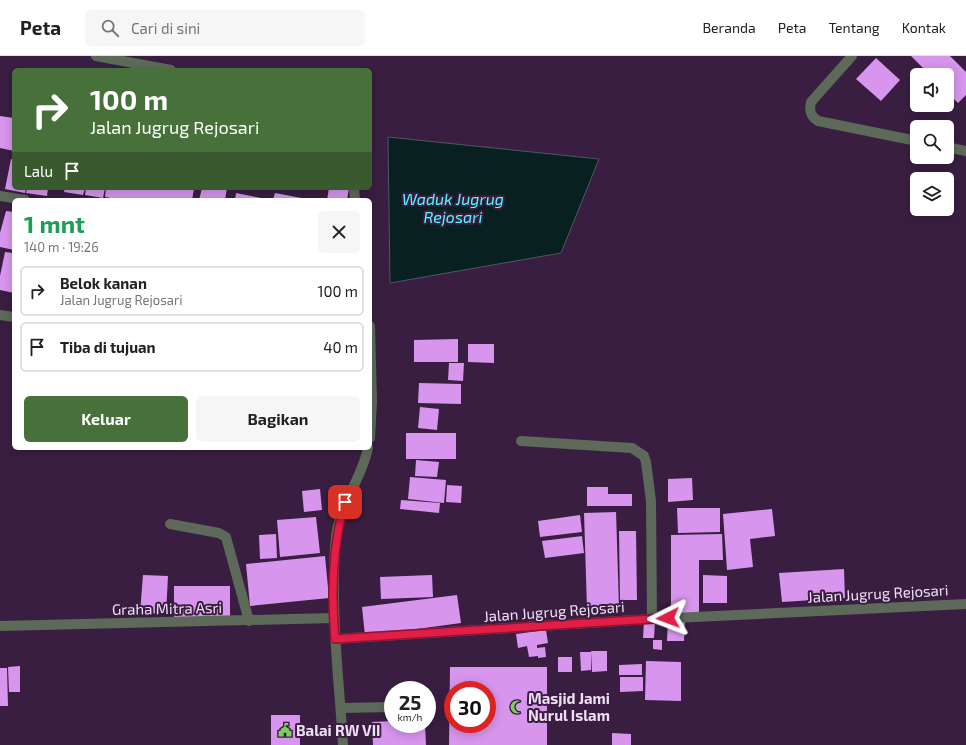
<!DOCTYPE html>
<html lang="id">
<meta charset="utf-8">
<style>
body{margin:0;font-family:"Exo 2",sans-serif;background:#f6f6f6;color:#202124;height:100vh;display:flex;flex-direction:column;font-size:15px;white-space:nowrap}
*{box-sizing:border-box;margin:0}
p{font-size:13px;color:#757577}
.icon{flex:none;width:22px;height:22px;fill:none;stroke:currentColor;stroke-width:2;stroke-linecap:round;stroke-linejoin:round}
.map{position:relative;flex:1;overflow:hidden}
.side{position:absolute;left:12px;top:142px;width:360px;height:252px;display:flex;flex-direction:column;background:#fff;border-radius:6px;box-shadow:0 2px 10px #0003}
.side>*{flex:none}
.hud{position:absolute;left:12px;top:12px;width:360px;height:122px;border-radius:6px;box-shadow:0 2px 10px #0003;background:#48703a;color:#fff;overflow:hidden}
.buttons{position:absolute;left:910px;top:12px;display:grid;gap:8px}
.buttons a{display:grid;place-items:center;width:44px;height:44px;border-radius:6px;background:#fff;box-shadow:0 2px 10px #0003;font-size:20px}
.speed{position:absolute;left:384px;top:625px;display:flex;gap:8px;font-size:20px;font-weight:700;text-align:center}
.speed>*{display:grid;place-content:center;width:52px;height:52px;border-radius:50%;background:#fff;box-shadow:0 2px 10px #0003;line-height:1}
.speed small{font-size:10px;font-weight:400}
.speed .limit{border:6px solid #d22;background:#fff;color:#111}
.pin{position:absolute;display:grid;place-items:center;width:34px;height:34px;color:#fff;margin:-17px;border-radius:8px;box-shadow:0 2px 6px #0006}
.me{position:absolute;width:44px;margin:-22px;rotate:267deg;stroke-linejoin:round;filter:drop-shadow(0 0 3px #0008)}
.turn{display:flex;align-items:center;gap:14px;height:84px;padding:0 12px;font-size:18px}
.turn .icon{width:52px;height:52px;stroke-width:2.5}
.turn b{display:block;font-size:28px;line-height:34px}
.then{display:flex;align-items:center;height:38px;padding:0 12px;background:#0003;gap:8px;font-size:15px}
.round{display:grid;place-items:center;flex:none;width:42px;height:42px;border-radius:6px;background:#f6f6f6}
.overview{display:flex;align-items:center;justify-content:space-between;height:68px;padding:0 12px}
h1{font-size:24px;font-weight:700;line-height:30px;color:#1e9e55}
.button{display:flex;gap:8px;margin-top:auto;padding:8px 12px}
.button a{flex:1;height:46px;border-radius:6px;background:#48703a;color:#fff;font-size:16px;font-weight:700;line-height:46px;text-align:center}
.button a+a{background:#f6f6f6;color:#202124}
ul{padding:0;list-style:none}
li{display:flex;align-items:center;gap:12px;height:50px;margin:0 8px 6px;padding:0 4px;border:2px solid #e0e0e0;border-radius:6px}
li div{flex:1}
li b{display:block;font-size:15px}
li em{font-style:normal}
header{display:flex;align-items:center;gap:24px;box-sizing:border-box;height:56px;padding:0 20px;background:#fff;border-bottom:1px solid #e0e0e0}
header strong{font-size:19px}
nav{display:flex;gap:22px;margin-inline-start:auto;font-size:14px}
.search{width:280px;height:36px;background:#f6f6f6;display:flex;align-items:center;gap:10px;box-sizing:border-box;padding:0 14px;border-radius:6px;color:#757577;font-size:15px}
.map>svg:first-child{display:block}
.water{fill:#092020;stroke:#4e5960}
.building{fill:#d795ed;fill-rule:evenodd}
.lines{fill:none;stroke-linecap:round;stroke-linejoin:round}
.lane{stroke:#5d6a59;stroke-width:10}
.street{stroke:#5d6a59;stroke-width:10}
.route-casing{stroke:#92132f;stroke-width:10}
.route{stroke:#e11d48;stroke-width:7}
.labels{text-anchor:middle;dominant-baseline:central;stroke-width:4;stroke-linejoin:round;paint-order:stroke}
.street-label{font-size:15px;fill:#efdef4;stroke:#391e41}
.poi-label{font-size:15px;font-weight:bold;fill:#efdef4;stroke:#391e41;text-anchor:start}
.water-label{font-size:16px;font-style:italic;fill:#50faff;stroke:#391e41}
</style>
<header>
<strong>Peta</strong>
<div class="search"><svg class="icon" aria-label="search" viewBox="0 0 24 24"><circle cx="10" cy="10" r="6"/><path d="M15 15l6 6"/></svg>Cari di sini</div>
<nav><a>Beranda</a><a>Peta</a><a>Tentang</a><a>Kontak</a></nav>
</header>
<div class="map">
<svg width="966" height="689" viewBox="0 0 966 689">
<rect width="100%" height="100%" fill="#391e41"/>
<path class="water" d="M388,81l211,22 -38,94 -171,30z"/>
<g class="building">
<path d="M911,0h39l16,16v23l-8,8 -11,-11v-17h-17z"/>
<path d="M876,2l24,22 -19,21 -25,-22z"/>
<path d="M0,60l14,2v33l-14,-3z"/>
<path d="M11,103l3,1v28h12l-1,5 -20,-4z"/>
<path d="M27,132h21l-1,8 -21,-3z"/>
<path d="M65,132h20l-2,7 -19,-3z"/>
<path d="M86,132h19l-2,10 -18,-3z"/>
<path d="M106,132h84l4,1 -2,11h-70l-17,-3z"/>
<path d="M202,132h25l-2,12h-26z"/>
<path d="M329,132h20l-2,12h-20z"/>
<path d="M236,137l25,5 -1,2h-25z"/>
<path d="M275,137l32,6v1h-34z"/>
<path d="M6,155l8,1v38l-14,-3v-14z"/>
<path d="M5,196l9,1v40l-14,-3v-14z"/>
<path d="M458,283v23h-44v-22z"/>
<path d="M468,288h26v19l-26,-1z"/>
<path d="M449,307h15l-1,18 -15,-1z"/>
<path d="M419,327l42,1v20l-43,-1z"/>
<path d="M420,351l19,2 -2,21 -19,-2z"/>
<rect x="406" y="377" width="50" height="26"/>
<path d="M416,404l23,2 -2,15 -22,-1z"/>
<path d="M410,421l36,3 -2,23 -36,-4z"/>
<path d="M692,422l1,22 -25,2v-23z"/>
<path d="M447,429l15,1 -1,17 -15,-1z"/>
<path d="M587,431h21v7h24v12h-45z"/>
<path d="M320,433l2,21 -18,2 -2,-21z"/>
<path d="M401,444l39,3 -1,10 -39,-4z"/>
<path d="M677,452h43v24l-42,1z"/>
<path d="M772,453l3,27 -25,3 3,28 -26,3 -4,-56z"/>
<path d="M616,456l3,96 -32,1 -3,-96z"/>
<path d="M580,459l2,17 -42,5 -2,-16z"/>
<path d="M316,461l4,36 -40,4 -3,-37z"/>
<path d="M619,475h17l1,69h-17z"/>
<path d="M276,478l1,24 -17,1 -1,-24z"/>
<path d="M722,478l1,26h-24v55h-28v-80z"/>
<path d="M582,480l2,17 -39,5 -3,-17z"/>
<path d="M325,500l4,42 -79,8 -4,-42z"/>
<path d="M844,513l1,29 -63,4 -3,-29z"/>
<path d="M143,519l25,1 -2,38 -26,-1z"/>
<path d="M432,519l1,22 -52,2 -1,-22z"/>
<path d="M703,519l24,1v27h-24z"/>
<rect x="174" y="530" width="56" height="31"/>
<path d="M457,539l4,28 -96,13 -3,-29z"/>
<path d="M668,563l17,1 -1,21h-17z"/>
<path d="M644,566h11l-1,16h-11z"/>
<path d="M546,574l2,13 -11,2v3l8,-1 1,10 -8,1v-2l-9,1 -2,-11 -9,2 -2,-14z"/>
<path d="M653,584h9v10l-9,-1z"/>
<path d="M591,595h16v20l-15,1z"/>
<path d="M580,596h11v18l-10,1z"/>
<rect x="558" y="601" width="14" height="15"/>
<path d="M646,605l35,1v39l-36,-1z"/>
<path d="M642,608v11h-23v-10z"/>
<path d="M20,610v26h-11l-1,-25z"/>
<path d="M450,611h97v78h-98zM453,634h34v34h-34z"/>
<path d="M0,612h7l1,38h-8z"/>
<path d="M620,621h23v14l-23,1z"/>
<rect x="271" y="659" width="29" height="30"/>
<path d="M393,665v3h32l1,21h-53l-1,-23z"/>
<path d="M612,677l19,1v11h-19z"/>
</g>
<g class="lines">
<path class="lane" d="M341,652l52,-1"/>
<g class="street">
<path d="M96,0l75,14"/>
<path d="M852,0l-41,46c-2,8 -1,14 7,19l99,20"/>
<path d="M947,91l19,4"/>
<path d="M354,132l1,12"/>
<path d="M0,140l25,4"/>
<path d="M0,259l14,2"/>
<path d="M370,270l2,75 -2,37"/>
<path d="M521,385l111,7 12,8 2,6 5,39 1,118"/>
<path d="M170,468l49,9 7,4 23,84"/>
<path d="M0,570l334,-8"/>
<path d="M335,583l317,-20 314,-15"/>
<path d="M343,689c-3,-54 -10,-107 -9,-161 0,-17 0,-36 3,-54 6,-30 25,-53 31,-82"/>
</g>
</g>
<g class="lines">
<g class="route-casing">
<path id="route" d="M345,446c-13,44 -14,91 -10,137l333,-21"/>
</g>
<use href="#route" class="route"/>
</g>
<defs>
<g id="mosque-bare" transform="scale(1.08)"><path d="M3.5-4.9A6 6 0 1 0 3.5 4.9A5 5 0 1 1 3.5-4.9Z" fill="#7ad156" stroke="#391e41" stroke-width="2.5" paint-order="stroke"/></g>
<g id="civic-bare" transform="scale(1.08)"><path d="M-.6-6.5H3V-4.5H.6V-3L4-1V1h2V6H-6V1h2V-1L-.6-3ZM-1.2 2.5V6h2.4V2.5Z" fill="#7ad156" stroke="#391e41" stroke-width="2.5" paint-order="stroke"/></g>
</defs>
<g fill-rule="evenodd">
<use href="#mosque-bare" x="517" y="651"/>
<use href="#civic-bare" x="285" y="674"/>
</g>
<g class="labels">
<g class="street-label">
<text transform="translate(878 537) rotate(-3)">Jalan Jugrug Rejosari</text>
<text transform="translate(167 552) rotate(-1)">Graha Mitra Asri</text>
<text transform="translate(554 555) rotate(-4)">Jalan Jugrug Rejosari</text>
</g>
<g class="poi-label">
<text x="528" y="642">Masjid Jami<tspan x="528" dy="17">Nurul Islam</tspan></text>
<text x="296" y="674">Balai RW VII</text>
</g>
<g class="water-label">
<text x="453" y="142">Waduk Jugrug<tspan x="453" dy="18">Rejosari</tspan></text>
</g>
</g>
</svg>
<div class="buttons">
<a><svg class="icon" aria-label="sound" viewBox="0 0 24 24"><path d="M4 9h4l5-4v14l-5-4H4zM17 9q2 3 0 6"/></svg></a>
<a><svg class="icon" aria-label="search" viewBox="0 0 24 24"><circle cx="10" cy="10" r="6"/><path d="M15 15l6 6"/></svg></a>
<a><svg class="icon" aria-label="layers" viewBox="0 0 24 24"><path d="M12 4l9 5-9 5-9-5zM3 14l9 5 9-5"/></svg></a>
</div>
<div class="speed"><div>25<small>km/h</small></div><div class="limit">30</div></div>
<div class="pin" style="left:345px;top:446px;background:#d93025"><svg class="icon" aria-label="arrive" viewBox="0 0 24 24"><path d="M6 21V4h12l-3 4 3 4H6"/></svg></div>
<svg class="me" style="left:668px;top:562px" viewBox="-20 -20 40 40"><path d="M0-17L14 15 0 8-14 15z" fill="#e11d48" stroke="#fff" stroke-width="4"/></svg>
<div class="hud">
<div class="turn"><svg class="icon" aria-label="right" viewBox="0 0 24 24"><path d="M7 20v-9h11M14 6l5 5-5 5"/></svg><div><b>100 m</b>Jalan Jugrug Rejosari</div></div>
<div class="then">Lalu<svg class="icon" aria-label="arrive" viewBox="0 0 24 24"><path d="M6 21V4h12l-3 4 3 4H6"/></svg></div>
</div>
<section class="side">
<div class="overview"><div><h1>1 mnt</h1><p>140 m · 19:26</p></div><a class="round"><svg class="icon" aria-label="close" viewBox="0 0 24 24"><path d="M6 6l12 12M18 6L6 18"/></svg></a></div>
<ul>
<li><svg class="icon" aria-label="right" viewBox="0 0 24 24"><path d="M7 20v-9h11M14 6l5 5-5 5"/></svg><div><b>Belok kanan</b><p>Jalan Jugrug Rejosari</p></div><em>100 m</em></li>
<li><svg class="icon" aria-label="arrive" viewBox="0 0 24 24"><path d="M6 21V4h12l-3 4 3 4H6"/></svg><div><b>Tiba di tujuan</b></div><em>40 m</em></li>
</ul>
<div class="button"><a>Keluar</a><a>Bagikan</a></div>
</section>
</div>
